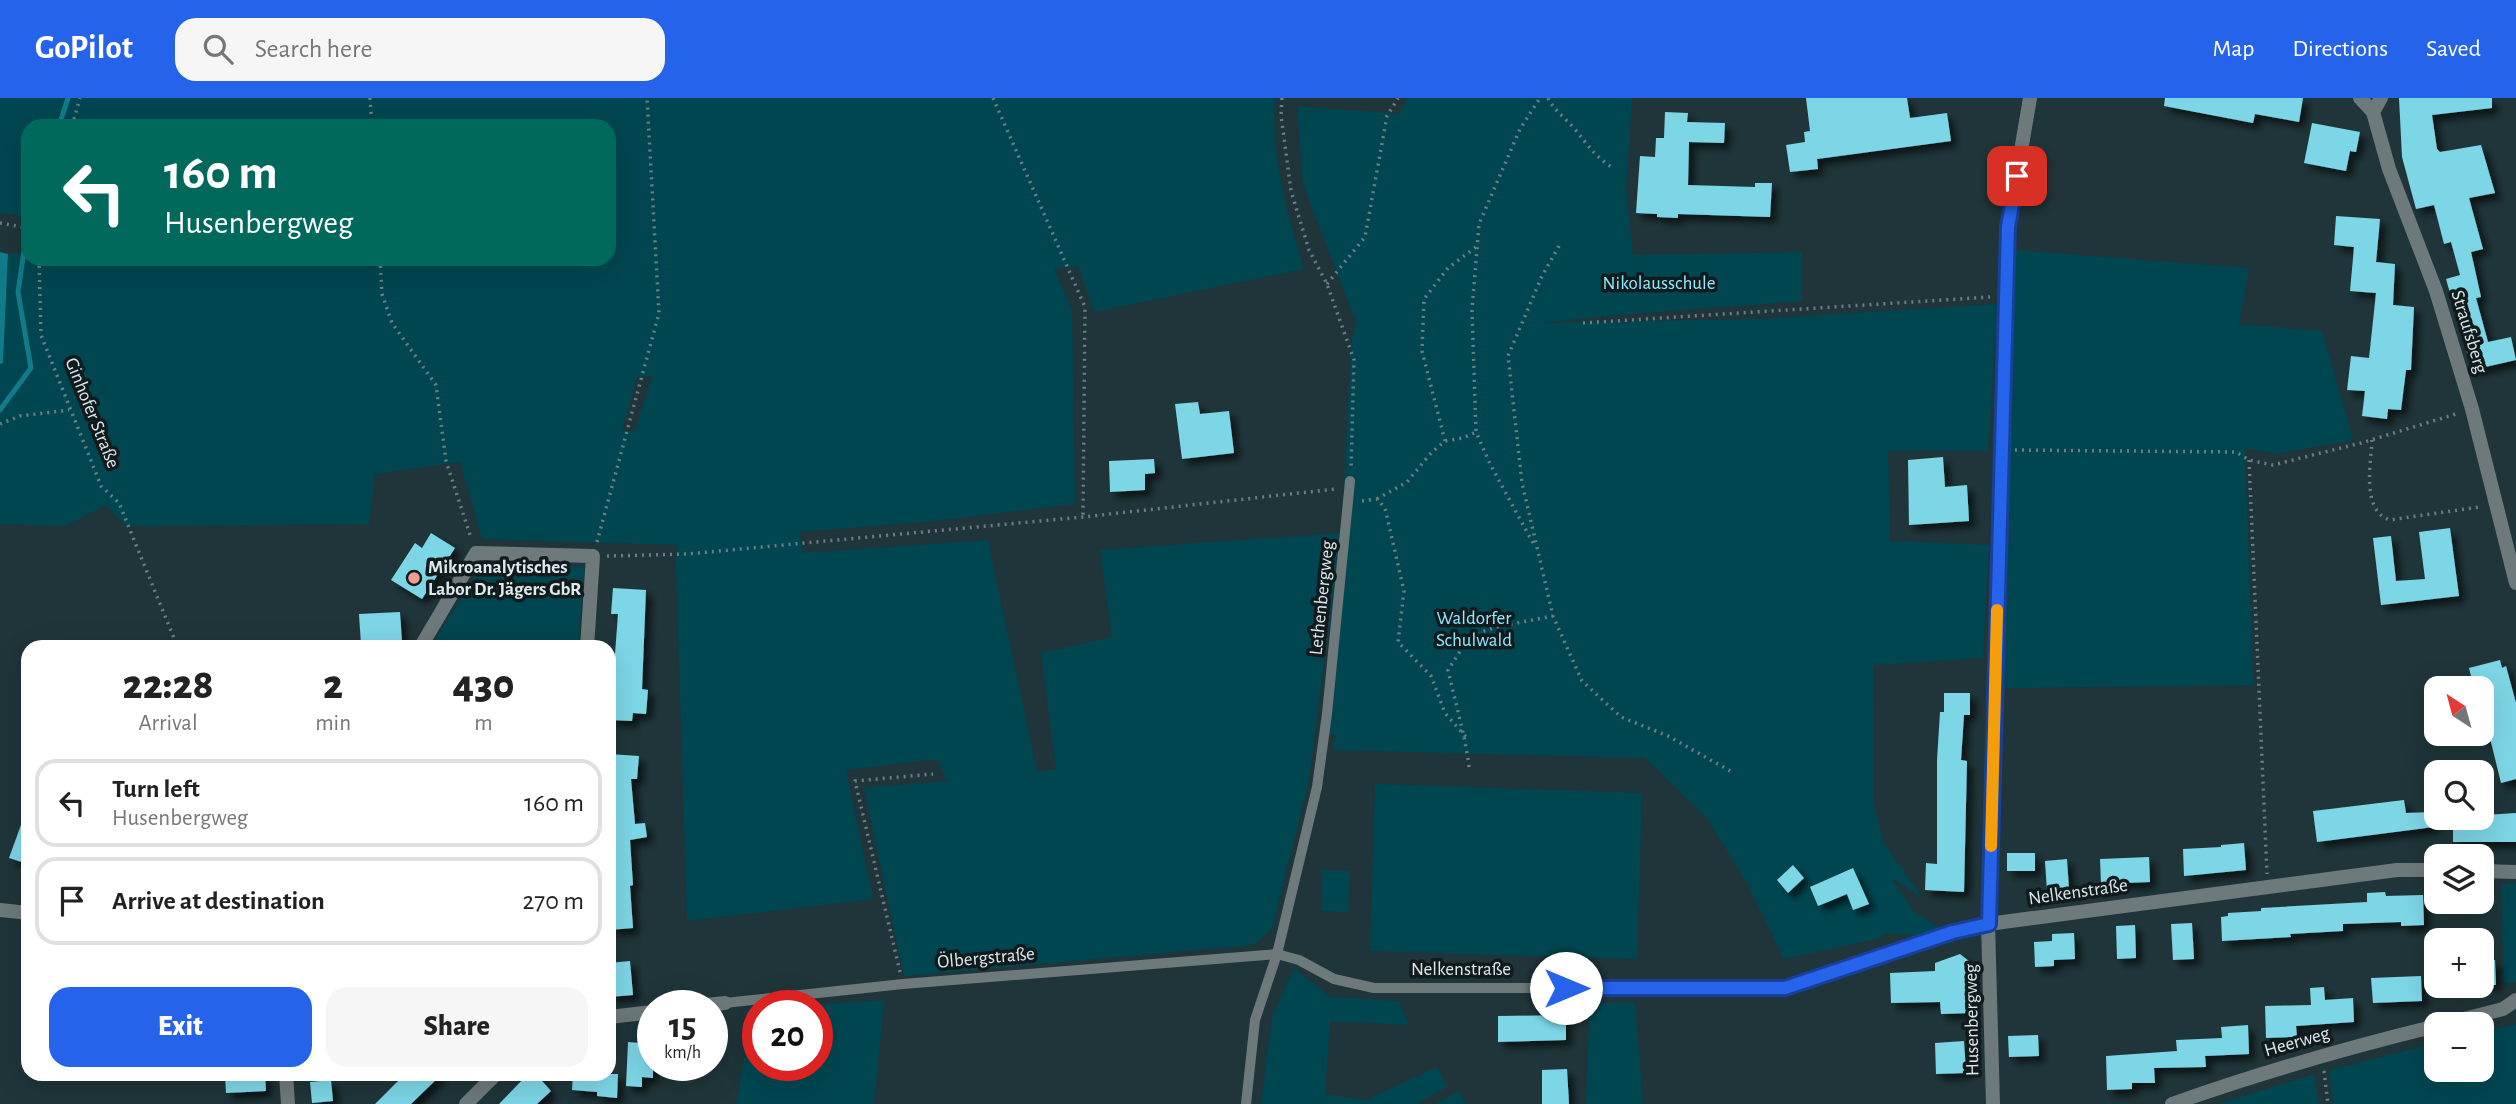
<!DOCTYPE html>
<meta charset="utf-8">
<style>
body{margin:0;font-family:"Alegreya Sans",sans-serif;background:#f6f6f6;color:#222;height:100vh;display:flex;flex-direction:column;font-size:26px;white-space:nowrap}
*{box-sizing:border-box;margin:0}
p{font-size:23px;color:#767676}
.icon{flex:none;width:38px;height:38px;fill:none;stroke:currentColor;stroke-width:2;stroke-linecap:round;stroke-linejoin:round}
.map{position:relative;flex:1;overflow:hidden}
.panel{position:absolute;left:21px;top:542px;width:595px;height:441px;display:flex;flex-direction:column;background:#fff;border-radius:21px;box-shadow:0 7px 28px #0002}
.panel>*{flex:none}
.guide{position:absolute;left:21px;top:21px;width:595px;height:147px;border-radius:21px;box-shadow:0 7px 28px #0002;background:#00695c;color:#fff;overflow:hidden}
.needle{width:46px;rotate:324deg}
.tools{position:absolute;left:2424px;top:578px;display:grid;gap:14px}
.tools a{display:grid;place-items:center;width:70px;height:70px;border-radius:14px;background:#fff;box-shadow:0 7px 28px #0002;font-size:35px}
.speed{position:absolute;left:637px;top:892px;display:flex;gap:14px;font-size:35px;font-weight:700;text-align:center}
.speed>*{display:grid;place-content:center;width:91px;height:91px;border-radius:50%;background:#fff;box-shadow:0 7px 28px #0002;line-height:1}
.speed small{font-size:18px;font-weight:400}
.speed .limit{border:10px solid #d22;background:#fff;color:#111}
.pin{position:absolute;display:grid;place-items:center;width:60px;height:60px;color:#fff;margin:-30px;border-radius:14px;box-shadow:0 4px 10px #0006}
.me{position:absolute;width:77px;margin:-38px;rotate:90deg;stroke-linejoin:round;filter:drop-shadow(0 0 5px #0008)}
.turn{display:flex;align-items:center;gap:24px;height:147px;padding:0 28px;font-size:32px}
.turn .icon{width:91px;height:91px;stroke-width:2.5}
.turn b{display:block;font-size:49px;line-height:60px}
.eta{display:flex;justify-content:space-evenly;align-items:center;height:119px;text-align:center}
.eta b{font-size:42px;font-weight:800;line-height:49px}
.action{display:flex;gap:14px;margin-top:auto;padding:14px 28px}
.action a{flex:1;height:80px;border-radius:21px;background:#2563eb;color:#fff;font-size:28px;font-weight:800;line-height:80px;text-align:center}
.action a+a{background:#f6f6f6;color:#222}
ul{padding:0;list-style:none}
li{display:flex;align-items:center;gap:21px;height:88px;margin:0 14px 10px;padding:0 14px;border:4px solid #e0e0e0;border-radius:21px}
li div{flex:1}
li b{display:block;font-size:26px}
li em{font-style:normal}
header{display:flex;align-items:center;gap:42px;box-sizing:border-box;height:98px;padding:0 35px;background:#2563eb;color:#fff}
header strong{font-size:33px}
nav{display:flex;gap:38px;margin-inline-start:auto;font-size:24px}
.search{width:490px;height:63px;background:#f6f6f6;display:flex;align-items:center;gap:18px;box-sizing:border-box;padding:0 24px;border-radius:21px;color:#767676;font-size:26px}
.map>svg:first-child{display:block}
.green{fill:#004650;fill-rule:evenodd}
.water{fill:#117b8a}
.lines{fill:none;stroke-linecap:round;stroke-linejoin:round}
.stream{stroke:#117b8a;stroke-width:5}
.building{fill:#7dd6e6;filter:url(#shadow)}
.path{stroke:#6c7e81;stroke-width:3.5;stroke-dasharray:2 5;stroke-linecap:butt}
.lane{stroke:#6e797b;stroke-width:10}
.street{stroke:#6e797b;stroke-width:14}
.route-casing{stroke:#184099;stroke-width:18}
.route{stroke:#2563eb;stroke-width:12}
.slow{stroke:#f59e0b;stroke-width:12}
.poi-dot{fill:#f59d8e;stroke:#111b1d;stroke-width:2.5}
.labels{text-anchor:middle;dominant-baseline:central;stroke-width:7;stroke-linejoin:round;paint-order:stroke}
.park-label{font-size:19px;fill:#8cedff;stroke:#111b1d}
.street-label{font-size:19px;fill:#ddeaec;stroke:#111b1d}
.poi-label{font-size:19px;font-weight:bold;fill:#ddeaec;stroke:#111b1d;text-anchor:start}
</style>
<header>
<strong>GoPilot</strong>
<div class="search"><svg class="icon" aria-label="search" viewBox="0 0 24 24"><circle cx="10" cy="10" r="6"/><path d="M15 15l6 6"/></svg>Search here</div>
<nav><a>Map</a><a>Directions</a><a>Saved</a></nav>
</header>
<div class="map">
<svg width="2516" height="1006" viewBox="0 0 2516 1006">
<defs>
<filter id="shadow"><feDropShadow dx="6" dy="6" stdDeviation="3.5" flood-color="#0009"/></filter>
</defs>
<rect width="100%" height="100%" fill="#1f3539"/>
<g class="green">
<path d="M0,0h1275c-5,58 13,116 29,171l-210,43 -16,-46 -24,3 18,41 3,194 -141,17 -135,11 4,21 185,-13 49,232 19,-3 -15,-116 71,-16 -12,-87 241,-17 -33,252 -36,143 -18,17 -350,31 -40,-188 83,-7 -10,-22 -91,11 27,129 -186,22 -11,-357 1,-19 -195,-6 -22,-77 -85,12 -6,50 -243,2 -20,-21 -41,21 -65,-2v-160l3,-1 5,-109 20,-3v8h581v-133h-581v91l-28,-4zM652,278l-17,55h-13l15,-54z"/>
<path d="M1407,0h225l-6,92 7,65 169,-3v49l-173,13 -92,9 222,-4 238,-15 -9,147h-100l2,90 99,4 -6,113 -110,7 1,140 9,37 39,55 -31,-19 26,38 4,-1 23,16 -19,5 -37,-3 -11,6 -93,20 -36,-74 -42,-68 -61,-59 -312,-8 2,-15h-14l21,-118 2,-128 7,-146 5,-21 -53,-137 -6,-79 103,8z"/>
<path d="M2015,152l234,18 -10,56 83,7 31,109 -78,14 -30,-6 8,237 -250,3z"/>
<path d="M481,469h104l-7,80h-148z"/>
<path d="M1375,686l267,9 -5,166 -267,-8z"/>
<path d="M1322,772l28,1 -2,41 -27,-1z"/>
<path d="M2516,785v99l-12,2 -3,-100z"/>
<path d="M1294,870l36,29 69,4 10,24 -79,-4 -5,73 41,6 71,-33 10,20 -31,17h-155l11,-87z"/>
<path d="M884,902l-10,104h-138l17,-95h5v57h59v-60h-23z"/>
<path d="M1590,905h45l8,101h-57z"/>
<path d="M2516,926v80h-183l-4,-34 107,-27v26h46v-37z"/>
<path d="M2314,976l5,30h-101z"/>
<path d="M1459,993l7,13h-31z"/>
</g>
<path class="water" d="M0,154l8,2 -5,109 -3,1z"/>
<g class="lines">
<g class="stream">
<path d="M59,28l9,-28"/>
<path d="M0,312l31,-42 -13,-76 10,-68"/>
</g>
</g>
<g class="building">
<path d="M1806,0h101l3,20 37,-5 4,28 -134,18 1,10 -28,3 -4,-27 19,-3 -1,-10 6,-1z"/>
<path d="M2165,0h138l-4,24 -44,-8 -2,9 -89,-17z"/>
<path d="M2399,0h93v10l-60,7 5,34 3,3 41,-7 14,48 -26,5 14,51 -12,3 10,45 -5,1 12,44 23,-5 5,23 -44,10 -26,-91 14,-4 -9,-33 -7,2 -10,-39 -18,4 -14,-52z"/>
<path d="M1665,14l23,1 -1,9 38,1 -1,20 -35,-1 -1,43 67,2v-4h17l-2,34 -92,-3v4l-21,-1v-3l-21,-1 4,-57 15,1 1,-19h8z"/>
<path d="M2312,25l48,9 -4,20 -6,-1 -4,20 -42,-8z"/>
<path d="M2336,118l44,3 -4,43 19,2 -2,41 21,2 -3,63h-5l-5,40 -13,-1 -1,10 -25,-3 3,-25 -18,-1 4,-34 18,2 7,-65 -26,-2 4,-44 -20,-2z"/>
<path d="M1198,304l2,12 29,-3 5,42 -52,6 -7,-55z"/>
<path d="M1943,359l2,30 22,-2 2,36 -60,4 -1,-65z"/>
<path d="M1154,361l1,14 -10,1v16l-35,2 -1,-31z"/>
<path d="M2450,430l9,68 -78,9 -8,-67 18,-2 5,45 29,-2 -6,-47z"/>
<path d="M431,435l24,15 -33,51 -31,-19 24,-37 7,5z"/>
<path d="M613,490l33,2 -4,99 6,1 -2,24 -13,-1 -1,8 -22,-1 8,-106h-7z"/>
<path d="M400,514l2,30 -41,3 -2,-31z"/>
<path d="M2500,562l2,8 4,-2 10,37v76l-15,4 -11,-45 -8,2v-52h-8l-5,-20z"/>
<path d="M1944,595h26v22h-6l-3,45 6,1 -3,131 -39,-2 1,-27 11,1v-104l3,-48h4z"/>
<path d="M609,656l30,2 -2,23h-6l4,45 10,-1 2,14 -17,3 3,45 -3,1 3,42 -24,2z"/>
<path d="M2404,702l2,13 26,-1 2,15 -117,15 -4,-31z"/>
<path d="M26,713h2v53l-19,-6z"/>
<path d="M2516,715v29h-63v-25z"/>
<path d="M2244,745l2,27 -62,6 -1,-27 38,-2v-2z"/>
<rect x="2007" y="755" width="28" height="18"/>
<path d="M2149,759l1,25 -49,2 -1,-25z"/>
<path d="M2067,761l2,31 -22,1 -2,-30z"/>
<path d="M1793,767l11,13 -16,15 -11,-13z"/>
<path d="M1853,770l16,36 -16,6 -6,-16 -29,12 -8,-19z"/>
<path d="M2385,794l1,4 37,-1 1,30 -23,1v-4l-58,2v7l-53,3 1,3 -69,4 -1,-24 7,-1v-3l33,-2v-3l106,-6v-9z"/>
<path d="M2192,825l2,36 -21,1 -2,-36z"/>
<path d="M2135,827l1,33 -19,1 -1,-33z"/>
<path d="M2074,835l1,26 -21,1v6l-19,1 -1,-25 18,-1v-7z"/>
<path d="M1960,856l9,7 2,52 -30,1 -1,-12 -49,1 -1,-30 45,-2v-8z"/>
<path d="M2482,862h13l1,25h-14z"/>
<path d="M630,863l3,34 -24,2v-34z"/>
<path d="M2421,878l1,25 -49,2 -2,-25z"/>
<path d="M2324,889l1,13 28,-2 1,24 -58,4 1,11 -31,1 -1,-32 46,-1 -1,-17z"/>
<path d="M1566,917v25l-68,2v-26z"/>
<path d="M2248,927l1,29 -44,2 1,11 -52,1 1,15h-23v6l-25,1 -1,-34 71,-5 -1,-11 46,-2 -1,-11z"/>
<path d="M2038,937l1,21 -30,1 -1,-21z"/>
<path d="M1964,943l2,32 -30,1 -1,-31z"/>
<path d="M628,944l25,2v34l-11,-1v10l-16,-1z"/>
<path d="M1567,971l2,35h-27v-34z"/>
<path d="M225,976h40l1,17 -40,2z"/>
<path d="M405,976h37l-31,30h-36z"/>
<path d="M528,976h8l15,17 -14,13h-38z"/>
<path d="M573,976h45l-1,24 -20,-2v-4l-25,-2z"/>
<path d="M331,982l2,21 -21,2 -2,-21z"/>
</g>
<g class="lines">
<g class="path">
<path d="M370,0l2,28"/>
<path d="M993,0l92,209 -2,210"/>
<path d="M1282,0l-1,17 10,76 18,59 18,34 27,76 -3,109"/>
<path d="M1548,0c6,12 17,20 26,30 14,17 20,28 39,40"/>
<path d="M72,28l8,-28"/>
<path d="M0,125l28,5"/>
<path d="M1559,148l-17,30 -34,80 14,127 31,133 29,65 39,36 47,19 64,36"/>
<path d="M39,161l2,76 60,151 18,17 59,145"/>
<path d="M380,161l2,35 10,29 44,62 10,76 25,77"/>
<path d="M1327,186l38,-47 22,-121 11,-18"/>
<path d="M1583,225l407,-26"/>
<path d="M0,326l20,-8 49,-6"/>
<path d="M2372,342c-1,23 -11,71 18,80l90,-13"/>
<path d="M1445,343l-23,-90 2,-52 24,-31 28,-21"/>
<path d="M2015,352l221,2 13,8 24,5 88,-22 95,-29"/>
<path d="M2249,362l18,414"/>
<path d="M1377,401l30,-17 24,-29 14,-12 18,-3 13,-6"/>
<path d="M1362,403l15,-2 8,9 19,83 -6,51 33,34 14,37 21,24"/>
<path d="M597,444l62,-229 -12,-215"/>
<path d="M1533,445l-43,-79 -14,-32 -4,-122 7,-86 41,-95 20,-31"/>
<path d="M607,458l80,-2 396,-37 252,-28"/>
<path d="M1469,669c-4,-33 -14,-65 -21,-97l22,-34 26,-9 57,-11"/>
<path d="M900,874l-45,-191 78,-7"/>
<path d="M2324,973l4,33"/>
</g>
<g class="lane">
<path d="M725,905l178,-19 374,-30 22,6 35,19 40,9h411l168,-56 35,-8"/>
<path d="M1246,1006l9,-84 22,-66 40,-167 10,-73 23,-233"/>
</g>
<g class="street">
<path d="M2360,0l13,14"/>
<path d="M2381,0l-8,14 16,57 47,122 36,118 44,174"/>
<path d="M420,550l56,-95 117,3 -6,92"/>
<path d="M2482,773l34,1"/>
<path d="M0,812l28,3"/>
<path d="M1988,826l409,-54h39"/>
<path d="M697,908l28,-3"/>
<path d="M609,919l44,-5"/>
<path d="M2444,926l59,-15 13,-9"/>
<path d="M286,976l2,30"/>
<path d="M466,1006l30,-30"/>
<path d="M1993,1006l-5,-180 20,-697 22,-129"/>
<path d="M2172,1006c87,-31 174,-56 264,-78"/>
</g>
</g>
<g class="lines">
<g class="route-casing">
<path id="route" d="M1566,890h219l168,-56 36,-8 19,-697 9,-51"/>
</g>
<use href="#route" class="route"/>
<path class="slow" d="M1991,748l6,-236"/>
</g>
<circle class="poi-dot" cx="414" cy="480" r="7"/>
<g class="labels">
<g class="park-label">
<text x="1659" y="185">Nikolausschule</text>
<text x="1474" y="520">Waldorfer<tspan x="1474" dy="22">Schulwald</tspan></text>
</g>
<g class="street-label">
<text transform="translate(2469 234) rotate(73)">Straufsberg</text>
<text transform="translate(92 315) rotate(68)">Ginhofer Straße</text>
<text transform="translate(1322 500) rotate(-84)">Lethenbergweg</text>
<text transform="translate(2078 794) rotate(-8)">Nelkenstraße</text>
<text transform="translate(986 860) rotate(-5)">Ölbergstraße</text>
<text x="1461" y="871">Nelkenstraße</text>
<text transform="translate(1972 922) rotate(-91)">Husenbergweg</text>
<text transform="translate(2297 944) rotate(-16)">Heerweg</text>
</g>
<g class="poi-label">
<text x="428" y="469">Mikroanalytisches<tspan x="428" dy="22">Labor Dr. Jägers GbR</tspan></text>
</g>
</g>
</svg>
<div class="tools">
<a><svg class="needle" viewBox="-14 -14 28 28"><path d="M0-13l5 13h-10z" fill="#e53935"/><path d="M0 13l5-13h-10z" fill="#767676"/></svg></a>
<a><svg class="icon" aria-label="search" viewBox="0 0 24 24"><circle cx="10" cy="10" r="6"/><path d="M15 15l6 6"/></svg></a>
<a><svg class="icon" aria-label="layers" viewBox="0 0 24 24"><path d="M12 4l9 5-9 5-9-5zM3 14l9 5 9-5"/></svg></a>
<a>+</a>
<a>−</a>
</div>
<div class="speed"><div>15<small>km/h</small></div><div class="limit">20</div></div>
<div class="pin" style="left:2017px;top:78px;background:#d93025"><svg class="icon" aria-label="arrive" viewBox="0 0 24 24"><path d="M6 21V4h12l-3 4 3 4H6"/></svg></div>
<svg class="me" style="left:1566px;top:890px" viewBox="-20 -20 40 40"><circle r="19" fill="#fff"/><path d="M0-13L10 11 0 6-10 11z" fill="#2563eb"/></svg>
<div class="guide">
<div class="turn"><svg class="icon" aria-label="left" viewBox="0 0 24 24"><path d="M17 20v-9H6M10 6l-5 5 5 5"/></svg><div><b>160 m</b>Husenbergweg</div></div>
</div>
<section class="panel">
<div class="eta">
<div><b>22:28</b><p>Arrival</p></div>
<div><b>2</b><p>min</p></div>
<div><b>430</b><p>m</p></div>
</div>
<ul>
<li><svg class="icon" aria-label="left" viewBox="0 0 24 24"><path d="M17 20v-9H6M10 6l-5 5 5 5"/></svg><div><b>Turn left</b><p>Husenbergweg</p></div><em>160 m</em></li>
<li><svg class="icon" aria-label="arrive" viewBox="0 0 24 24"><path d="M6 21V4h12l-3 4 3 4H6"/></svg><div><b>Arrive at destination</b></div><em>270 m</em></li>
</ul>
<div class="action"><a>Exit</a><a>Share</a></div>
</section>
</div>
